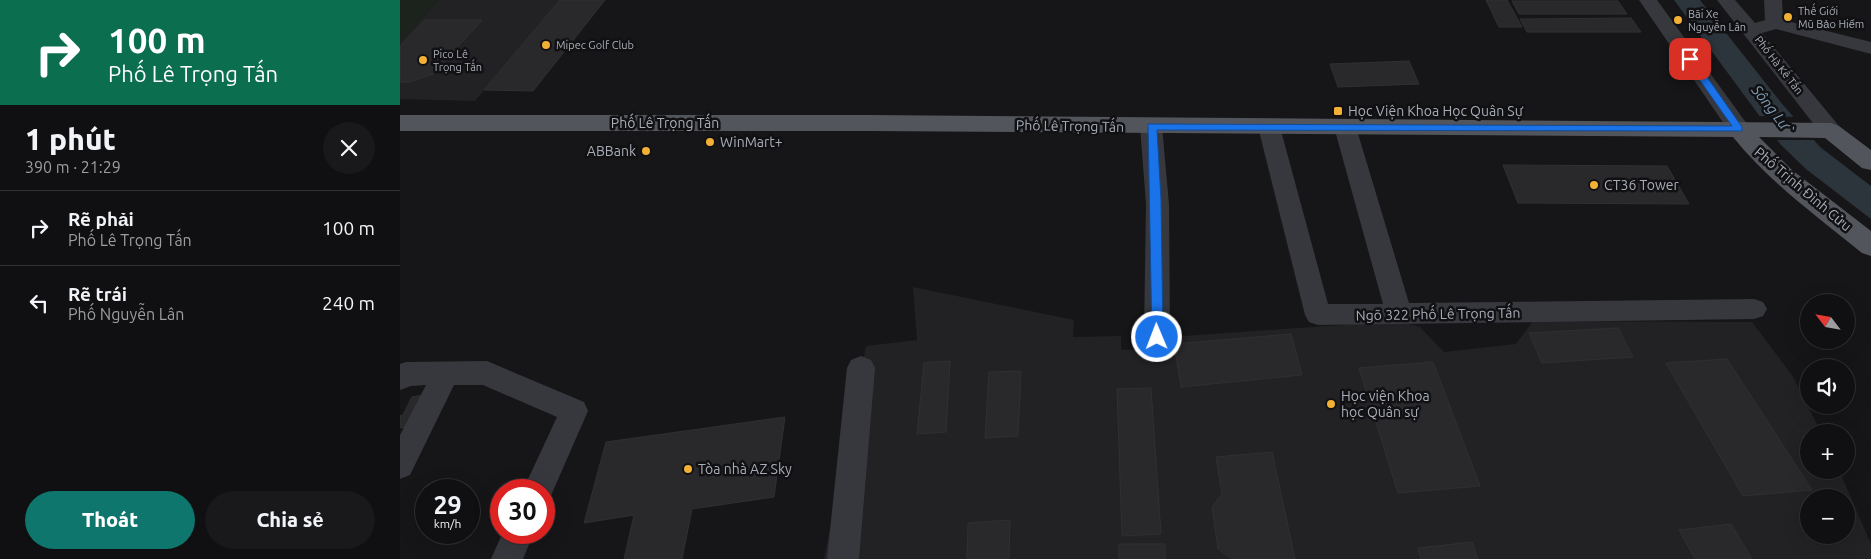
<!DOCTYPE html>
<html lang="vi">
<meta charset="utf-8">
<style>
body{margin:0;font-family:Ubuntu,sans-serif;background:#19191b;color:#f1f3f6;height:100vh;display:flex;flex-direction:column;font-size:19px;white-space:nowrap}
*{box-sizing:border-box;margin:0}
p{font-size:16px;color:#9c9d9f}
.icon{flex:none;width:28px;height:28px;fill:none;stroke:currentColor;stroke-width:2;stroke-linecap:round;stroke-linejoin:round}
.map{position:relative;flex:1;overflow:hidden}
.side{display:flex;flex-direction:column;background:#101012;width:400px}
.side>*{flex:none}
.top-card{background:#0b6e4f;color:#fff;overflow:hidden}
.needle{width:32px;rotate:301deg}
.tools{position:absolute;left:1400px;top:294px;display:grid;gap:10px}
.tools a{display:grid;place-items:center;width:55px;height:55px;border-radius:50%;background:#101012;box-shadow:0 5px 20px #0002,0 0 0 1px #303032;font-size:25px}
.speed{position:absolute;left:15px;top:479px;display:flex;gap:10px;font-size:25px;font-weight:700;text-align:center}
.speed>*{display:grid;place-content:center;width:65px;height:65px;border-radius:50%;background:#101012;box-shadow:0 5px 20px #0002,0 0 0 1px #303032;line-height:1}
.speed small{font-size:12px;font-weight:400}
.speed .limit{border:8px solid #d22;background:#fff;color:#111}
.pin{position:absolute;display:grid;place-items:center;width:42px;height:42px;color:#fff;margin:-21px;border-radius:10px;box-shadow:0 2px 8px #0006}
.me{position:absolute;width:55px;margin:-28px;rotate:359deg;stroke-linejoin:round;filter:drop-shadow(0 0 4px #0008)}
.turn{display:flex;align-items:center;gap:18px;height:105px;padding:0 25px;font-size:22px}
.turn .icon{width:65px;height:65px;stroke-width:2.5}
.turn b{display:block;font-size:35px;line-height:42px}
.round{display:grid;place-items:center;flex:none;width:52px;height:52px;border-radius:26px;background:#19191b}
.overview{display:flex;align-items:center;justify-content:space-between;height:85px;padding:0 25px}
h1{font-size:30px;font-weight:800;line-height:38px}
.primary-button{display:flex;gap:10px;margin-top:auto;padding:10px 25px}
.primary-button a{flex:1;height:58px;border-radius:30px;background:#0f766e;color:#fff;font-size:20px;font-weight:800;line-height:58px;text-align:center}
.primary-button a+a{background:#19191b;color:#f1f3f6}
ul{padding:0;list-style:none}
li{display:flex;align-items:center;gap:15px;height:75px;padding:0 25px;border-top:1px solid #303032}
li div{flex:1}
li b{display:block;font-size:19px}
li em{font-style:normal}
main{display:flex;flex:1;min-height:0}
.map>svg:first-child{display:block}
.built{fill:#222225;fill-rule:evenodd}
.green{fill:#1c231d}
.water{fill:#2c353c}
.pier{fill:#161618}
.building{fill:#29292c;stroke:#303034}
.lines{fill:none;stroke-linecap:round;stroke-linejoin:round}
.minor{fill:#37383d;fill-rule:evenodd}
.major{fill:#53555c;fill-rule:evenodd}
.route{fill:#1a73e8;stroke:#114b97}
.poi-dot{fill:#f2b134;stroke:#111113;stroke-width:2}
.labels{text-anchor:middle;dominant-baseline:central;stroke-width:5;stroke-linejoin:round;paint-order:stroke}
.far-poi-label{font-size:11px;fill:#a8adb8;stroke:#111113;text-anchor:start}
.far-street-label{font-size:11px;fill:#a8adb8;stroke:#111113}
.poi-label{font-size:14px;fill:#a8adb8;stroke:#111113;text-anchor:start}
.street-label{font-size:14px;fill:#a8adb8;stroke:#111113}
.water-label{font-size:15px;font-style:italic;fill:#7f9bb3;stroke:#111113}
</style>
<main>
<section class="side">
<div class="top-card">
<div class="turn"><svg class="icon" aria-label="right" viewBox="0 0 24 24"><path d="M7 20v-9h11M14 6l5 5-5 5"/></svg><div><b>100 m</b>Phố Lê Trọng Tấn</div></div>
</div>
<div class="overview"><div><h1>1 phút</h1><p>390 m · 21:29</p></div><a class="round"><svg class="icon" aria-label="close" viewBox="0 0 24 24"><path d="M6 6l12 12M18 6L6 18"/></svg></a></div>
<ul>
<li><svg class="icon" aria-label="right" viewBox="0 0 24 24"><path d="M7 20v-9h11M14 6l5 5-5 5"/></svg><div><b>Rẽ phải</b><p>Phố Lê Trọng Tấn</p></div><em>100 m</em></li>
<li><svg class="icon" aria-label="left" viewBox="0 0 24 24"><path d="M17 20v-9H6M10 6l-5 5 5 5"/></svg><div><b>Rẽ trái</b><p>Phố Nguyễn Lân</p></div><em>240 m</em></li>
</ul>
<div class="primary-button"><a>Thoát</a><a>Chia sẻ</a></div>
</section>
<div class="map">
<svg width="1471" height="559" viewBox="0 0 1471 559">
<rect width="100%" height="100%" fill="#161618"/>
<g class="built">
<path d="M39,0h121l-85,101 -75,-2v-58z"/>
<path d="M513,287l161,33 -1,17 48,-1v14l49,-3v-10l229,-16 21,6 24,25 72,-8 17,-23 219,1 40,53 29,57h-12v38h30l32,74v15h-1047l42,-213 51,-6zM1409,498h37v37h-37z"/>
</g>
<path class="green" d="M0,0h39l-39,41z"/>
<path class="water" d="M1274,0h26l83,105 37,42 51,39v33l-65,-50 -25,-24z"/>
<path class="pier" d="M1357,116l40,1 21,23h-44z"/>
<g class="building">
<path d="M160,0h45l-72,91 -49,-1z"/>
<path d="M1086,0h21l15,27h-23z"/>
<path d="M1112,1h106l9,13h-108z"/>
<path d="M1231,18l10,14h-114l-7,-13z"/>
<path d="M25,20h57l-49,54 -23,8h-10v-36z"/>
<path d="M1009,61l10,23 -81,3 -8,-23z"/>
<path d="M1103,165l164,1 22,38 -171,-1z"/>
<path d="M1218,328l15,29 -91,6 -13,-30z"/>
<path d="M891,334l11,41 -121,12 -7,-43z"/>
<path d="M1327,359l85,131 -69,6 -77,-133z"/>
<path d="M550,361l-4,71 -29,2 7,-71z"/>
<path d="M1033,362l47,124 -82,7 -39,-125z"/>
<path d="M621,371l-3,65 -33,2 4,-66z"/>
<path d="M751,388l10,146 -39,2 -5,-147z"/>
<path d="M23,395l-16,32 -7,1v-12l3,-1 9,-18z"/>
<path d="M385,417l-11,80 -82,12 -10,50h-58l10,-44 -50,8 22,-81z"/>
<path d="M872,452l23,107h-63l-14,-10 -6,-42 10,-13 -6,-37z"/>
<path d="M610,520l-1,39h-42l1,-36z"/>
<path d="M1331,524l21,35h-57l-16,-29z"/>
<path d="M1072,542l6,17h-57l-3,-11z"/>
<rect x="719" y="544" width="46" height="15"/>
</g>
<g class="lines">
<g class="minor">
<path d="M1239,0h18l90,124 3,5 -3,5 -8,2 -8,-2z"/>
<path d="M1317,0h18l20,23 10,-3 -1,-20h18l1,20 88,22v12l-95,-25 -14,4 77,93 3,5 -3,5 -8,2 -8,-2z"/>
<path d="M751,119l7,2 4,5 7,78 1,133 -4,8 -9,3 -9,-3 -4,-8 2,-133 -6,-78 4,-5z"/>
<path d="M869,120l7,2 4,5 48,177h55l-49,-177 4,-5 7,-2 7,2 4,5 53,176 345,-4 9,3 4,7 -4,7 -9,3 -436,6 -9,-3 -4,-7 -47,-188 4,-5z"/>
<path d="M461,356l10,4 4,8 -16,191h-32l20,-191 4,-8z"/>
<path d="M87,361l97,41 4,9 -39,89 -5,2v-12h-21l34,-73 -74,-32h-29l-44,90 -10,4v-44l26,-50 -15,1 -11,4v-26l6,-2z"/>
<path d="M103,532h31l-11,27h-32z"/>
</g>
<path class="major" d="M0,115h471l960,8 8,3 32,24v20l-9,-2 -37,-30 -66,-1 33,33 79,61v25l-9,-3c-45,-37 -93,-71 -129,-116l-862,-6h-471z"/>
</g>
<path class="route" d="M1290,56l3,1 49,70v4l-585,-1 4,70 2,137 -2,3h-9l-4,-216 584,2 -47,-67z"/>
<g class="poi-dot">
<circle cx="1388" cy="17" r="5"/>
<circle cx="1278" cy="20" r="5"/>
<circle cx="146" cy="45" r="5"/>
<circle cx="23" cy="60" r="5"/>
<rect x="933" y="106" width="10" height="10" rx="2.5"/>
<circle cx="310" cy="142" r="5"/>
<circle cx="246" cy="151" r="5"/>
<circle cx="1194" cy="185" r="5"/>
<circle cx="931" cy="404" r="5"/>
<circle cx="288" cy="469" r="5"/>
</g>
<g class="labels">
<g class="far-poi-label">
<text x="1398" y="11">Thế Giới<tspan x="1398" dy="13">Mũ Bảo Hiểm</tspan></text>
<text x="1288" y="14">Bãi Xe<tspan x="1288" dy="13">Nguyễn Lân</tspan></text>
<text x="156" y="45">Mipec Golf Club</text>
<text x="33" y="54">Pico Lê<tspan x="33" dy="13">Trọng Tấn</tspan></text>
</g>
<g class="far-street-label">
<text transform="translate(1379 65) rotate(52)">Phố Hà Kế Tấn</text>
</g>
<g class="poi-label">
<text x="948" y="111">Học Viện Khoa Học Quân Sự</text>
<text x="320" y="142">WinMart+</text>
<text x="236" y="151" text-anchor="end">ABBank</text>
<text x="1204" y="185">CT36 Tower</text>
<text x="941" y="396">Học viện Khoa<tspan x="941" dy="16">học Quân sự</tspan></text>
<text x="298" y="469">Tòa nhà AZ Sky</text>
</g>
<g class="street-label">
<text x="265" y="123">Phố Lê Trọng Tấn</text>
<text transform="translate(670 126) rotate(1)">Phố Lê Trọng Tấn</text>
<text transform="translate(1403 189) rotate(40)">Phố Trịnh Đình Cửu</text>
<text transform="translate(1038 314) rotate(-1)">Ngõ 322 Phố Lê Trọng Tấn</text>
</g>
<g class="water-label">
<text transform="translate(1371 107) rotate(52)">Sông Lừ</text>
</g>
</g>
</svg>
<div class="tools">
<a><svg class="needle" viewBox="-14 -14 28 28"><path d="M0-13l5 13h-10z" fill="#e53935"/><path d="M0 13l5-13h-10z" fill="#9c9d9f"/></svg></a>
<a><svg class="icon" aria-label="sound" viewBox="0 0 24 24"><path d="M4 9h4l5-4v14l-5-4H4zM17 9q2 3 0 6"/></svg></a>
<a>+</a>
<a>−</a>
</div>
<div class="speed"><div>29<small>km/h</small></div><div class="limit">30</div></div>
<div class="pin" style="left:1290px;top:59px;background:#d93025"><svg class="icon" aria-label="arrive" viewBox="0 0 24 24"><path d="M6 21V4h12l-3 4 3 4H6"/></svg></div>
<svg class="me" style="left:757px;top:337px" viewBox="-20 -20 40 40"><circle r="17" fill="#1a73e8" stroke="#fff" stroke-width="3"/><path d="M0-11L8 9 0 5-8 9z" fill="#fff"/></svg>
</div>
</main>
